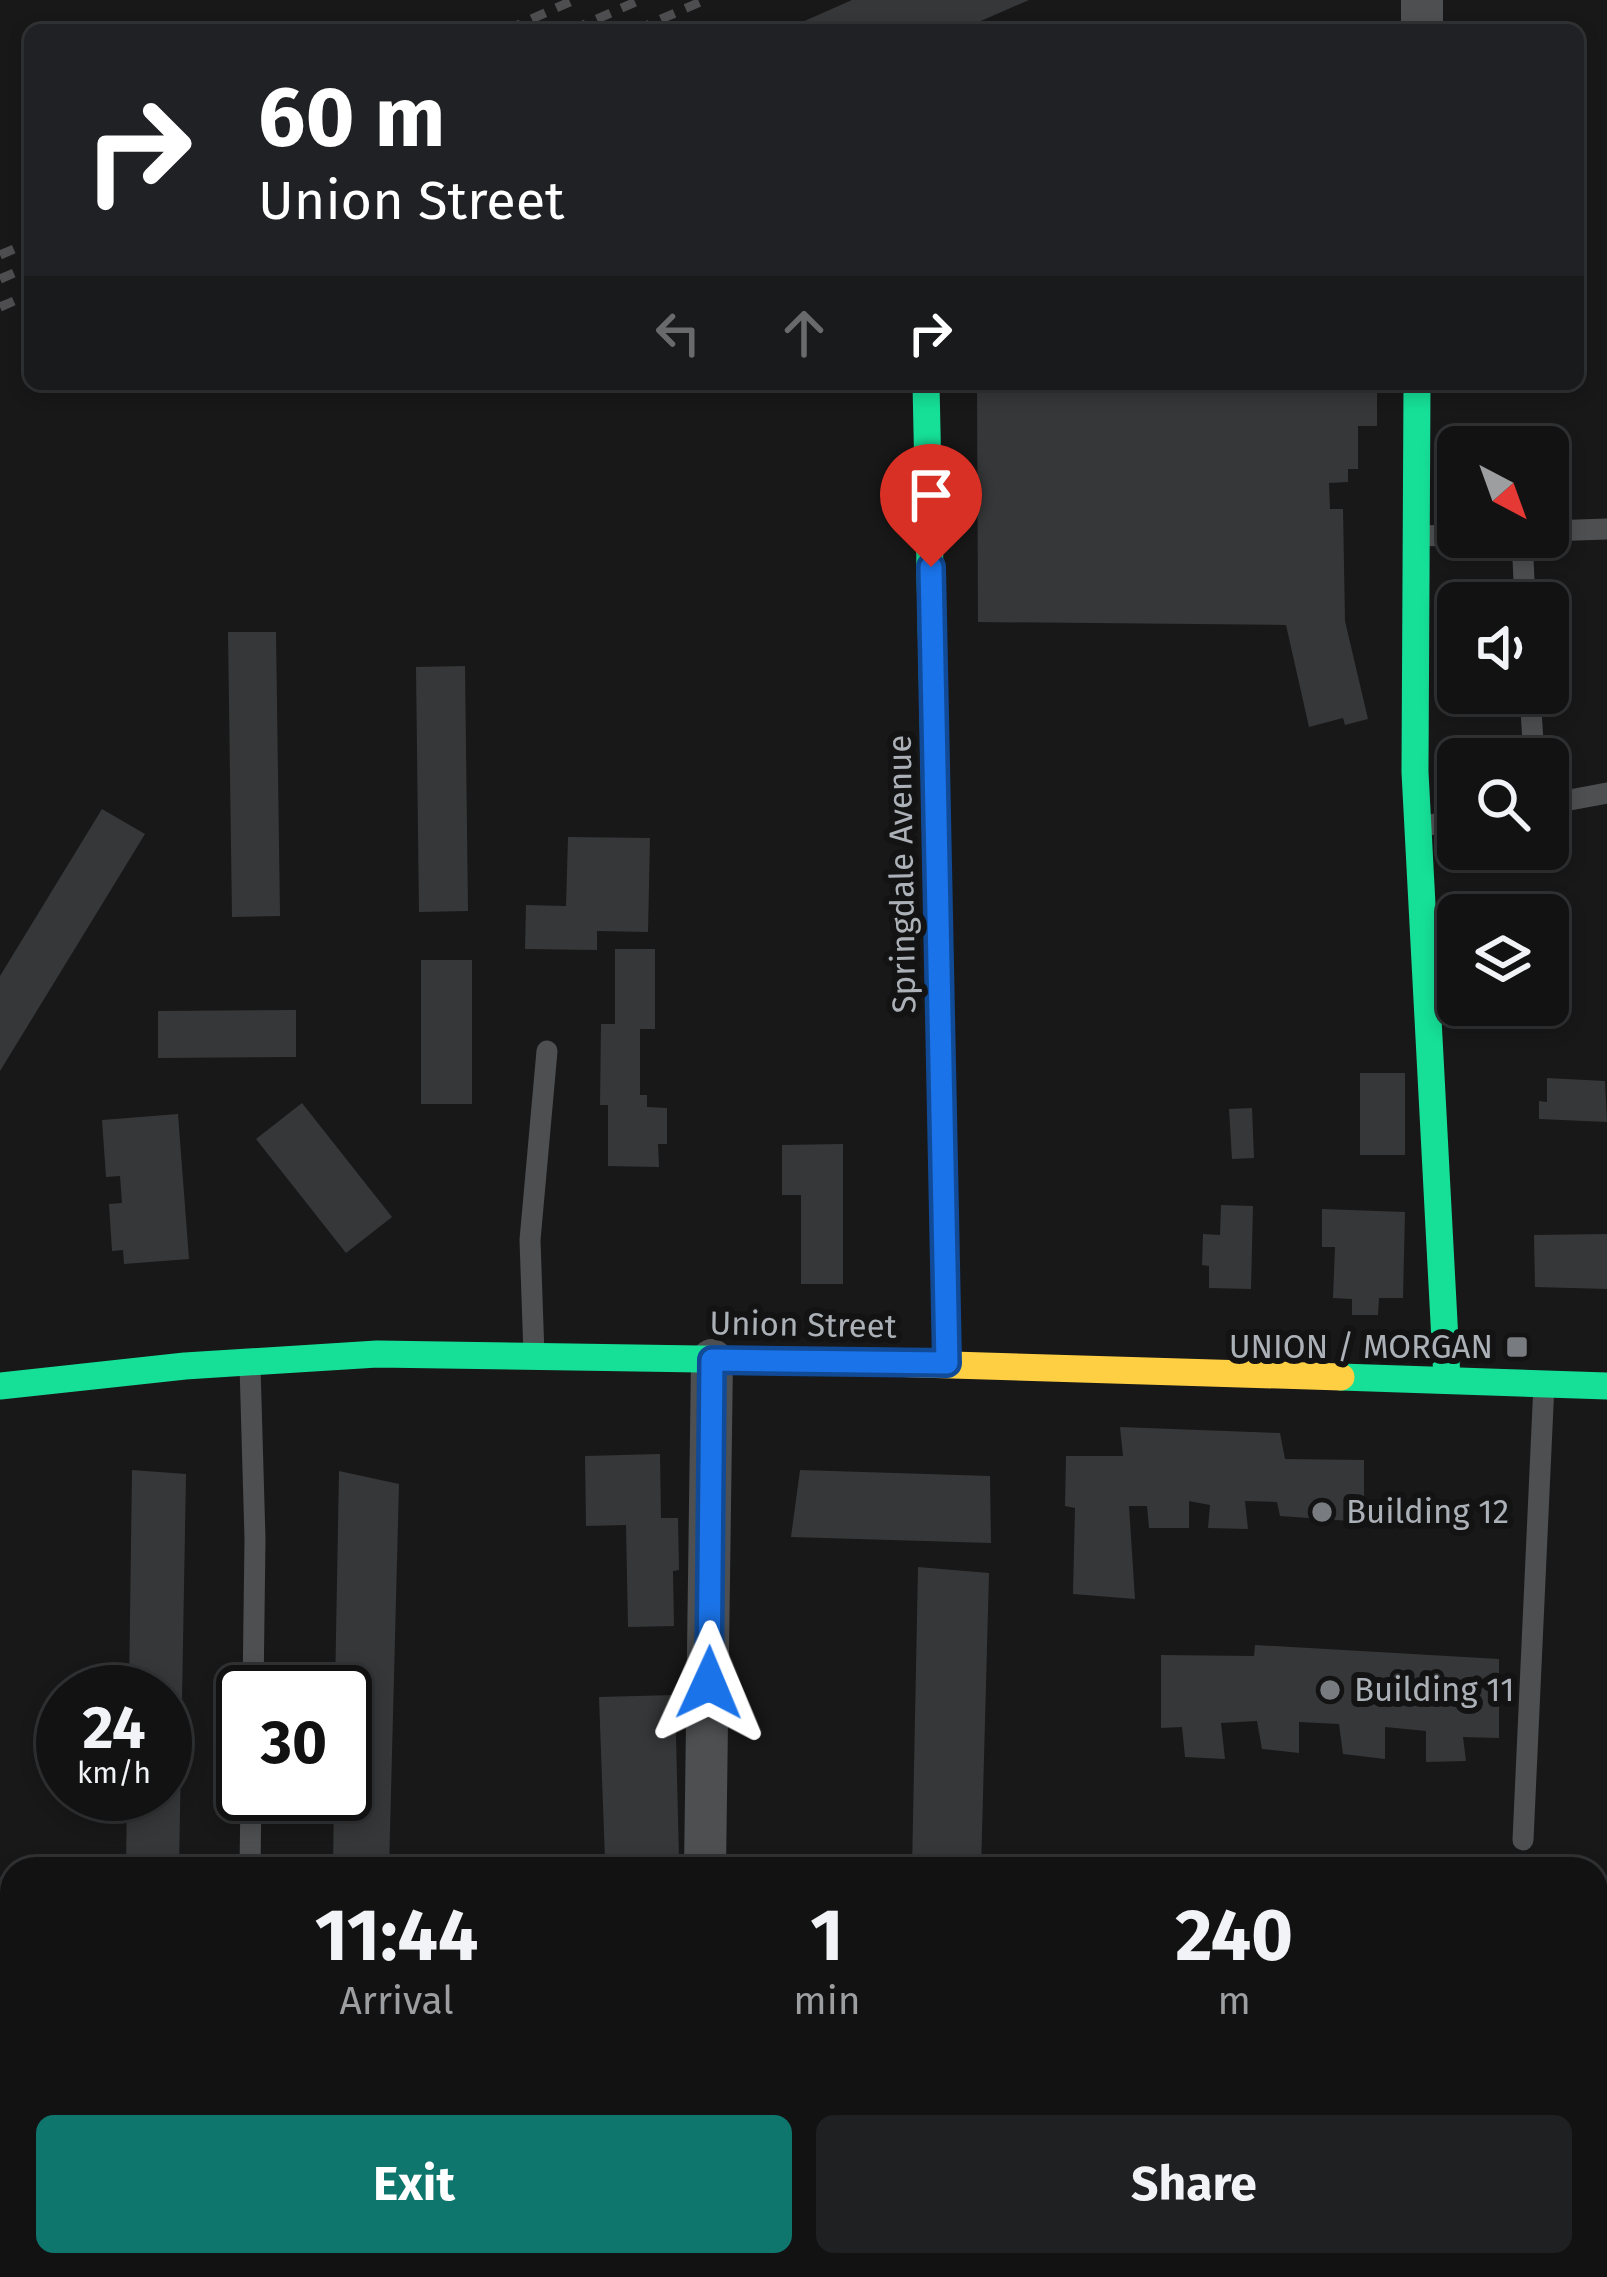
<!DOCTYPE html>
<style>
body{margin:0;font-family:"Fira Sans",sans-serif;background:#1f2021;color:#f1f3f6;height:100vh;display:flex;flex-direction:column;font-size:45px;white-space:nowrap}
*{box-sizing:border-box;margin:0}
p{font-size:39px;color:#9c9ea0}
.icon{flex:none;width:66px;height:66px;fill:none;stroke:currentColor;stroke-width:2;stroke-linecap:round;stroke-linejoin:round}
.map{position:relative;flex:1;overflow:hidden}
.details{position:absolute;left:0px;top:1857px;width:1608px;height:420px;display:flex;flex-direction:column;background:#121213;border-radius:36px 36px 0 0;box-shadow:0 6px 18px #0003,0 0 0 3px #313233}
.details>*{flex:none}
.hud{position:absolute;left:24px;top:24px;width:1560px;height:366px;border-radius:18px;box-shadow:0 6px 18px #0003,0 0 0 3px #313233;background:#202124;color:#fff;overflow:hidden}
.needle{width:78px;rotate:139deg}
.controls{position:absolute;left:1437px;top:426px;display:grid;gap:24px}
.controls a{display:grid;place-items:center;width:132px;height:132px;border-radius:18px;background:#121213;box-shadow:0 6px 18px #0003,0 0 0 3px #313233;font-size:60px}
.speed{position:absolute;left:36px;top:1665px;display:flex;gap:24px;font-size:60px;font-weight:700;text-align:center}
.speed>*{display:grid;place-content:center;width:156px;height:156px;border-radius:50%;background:#121213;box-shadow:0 6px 18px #0003,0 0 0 3px #313233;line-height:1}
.speed small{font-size:30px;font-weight:400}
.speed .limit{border:6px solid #111;border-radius:18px;background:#fff;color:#111}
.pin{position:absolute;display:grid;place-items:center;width:102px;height:102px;color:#fff;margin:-123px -51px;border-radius:50% 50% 50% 0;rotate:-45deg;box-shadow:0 0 12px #0007}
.pin .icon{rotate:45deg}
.me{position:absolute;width:132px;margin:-66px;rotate:1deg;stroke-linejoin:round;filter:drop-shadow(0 0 9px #0008)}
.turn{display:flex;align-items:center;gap:42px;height:252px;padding:0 36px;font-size:54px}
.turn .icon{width:156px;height:156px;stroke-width:2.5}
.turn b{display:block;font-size:84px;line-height:102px}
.lanes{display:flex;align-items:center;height:114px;padding:0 36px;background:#0003;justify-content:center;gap:60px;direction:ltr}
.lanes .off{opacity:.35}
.eta{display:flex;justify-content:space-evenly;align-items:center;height:204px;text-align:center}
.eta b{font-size:72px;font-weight:700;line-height:84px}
.button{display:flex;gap:24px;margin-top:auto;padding:24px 36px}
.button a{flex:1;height:138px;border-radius:18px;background:#0f766e;color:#fff;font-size:48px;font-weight:700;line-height:138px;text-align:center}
.button a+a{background:#1f2021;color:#f1f3f6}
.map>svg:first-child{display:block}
.building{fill:#363738}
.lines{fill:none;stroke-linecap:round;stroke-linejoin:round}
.lane{stroke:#4d4f51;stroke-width:21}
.street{stroke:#4d4f51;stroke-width:42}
.fast{stroke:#16e098;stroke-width:27}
.slow{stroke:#ffcf43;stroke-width:27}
.rail{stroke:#4e4e50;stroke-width:9;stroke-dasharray:15 12;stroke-linecap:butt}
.route-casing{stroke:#114b97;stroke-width:30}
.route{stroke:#1a73e8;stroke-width:21}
.poi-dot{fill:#787b80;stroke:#131314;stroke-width:4.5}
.labels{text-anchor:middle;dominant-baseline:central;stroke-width:12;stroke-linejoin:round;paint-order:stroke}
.street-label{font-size:33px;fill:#abb1b7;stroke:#131314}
.poi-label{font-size:33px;fill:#abb1b7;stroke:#131314;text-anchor:start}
</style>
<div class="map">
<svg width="1607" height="2277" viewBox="0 0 1607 2277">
<rect width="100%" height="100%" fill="#181819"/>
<g class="building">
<path d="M852,0h177l-69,30h-156l-4,-7z"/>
<path d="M977,384h400v42h-19v43h-10v13l-19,1 1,26h13l2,112 23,98 -23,6 -2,-7 -34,9 -23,-102 -308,-3z"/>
<path d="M228,632h48l4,284 -48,1z"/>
<path d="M465,666l3,245 -49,1 -3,-245z"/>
<path d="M102,809l43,25 -145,237v-95z"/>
<path d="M568,837l82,1 -2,94 -51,-1v19l-72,-1 1,-44 40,1z"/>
<path d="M615,949h40v80h-15v66h7v12l20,1v36h-9l1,23 -51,-1v-61h-8l1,-81h14z"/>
<rect x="421" y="960" width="51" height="144"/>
<path d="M296,1010v47l-138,1v-47z"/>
<rect x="1360" y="1073" width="45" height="82"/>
<path d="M1547,1078l58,3 2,41 -68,-3v-18l8,1z"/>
<path d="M302,1103l90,114 -46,36 -90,-114z"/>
<path d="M1252,1108l2,50 -22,1 -3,-50z"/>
<path d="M178,1114l11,145 -65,5 -1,-14 -11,1 -3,-47 13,-1 -2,-27 -14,1 -4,-57z"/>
<path d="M843,1144v140h-42v-89h-19v-50z"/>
<path d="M1221,1205l32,1 -2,83 -42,-1v-22l-7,-1 1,-31 17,1z"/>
<path d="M1322,1209l83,3 -2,86h-24l-1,17h-26v-16l-19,-1 2,-51h-13z"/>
<path d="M1607,1234v55l-72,-2 -1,-52z"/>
<path d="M1120,1427l160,6 5,26 79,1v62l-84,-6 -3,-14 -32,-1 3,28 -40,-1 2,-23 -21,-4v27h-40l-2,-22h-18l6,93 -62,-5 2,-86 -10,-2 1,-50h57z"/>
<path d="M660,1454l1,64h17l1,52 -6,1 1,55 -46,1 -2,-102 -40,1 -1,-70z"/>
<path d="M132,1470l54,4 -7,395h-53l1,-75h38v-102h-36z"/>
<path d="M800,1470l190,6 1,67 -200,-6z"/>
<path d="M339,1471l60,13 -10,385h-56l1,-75h11v-102h-10z"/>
<path d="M918,1567l71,6 -8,296h-69z"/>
<path d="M1255,1645l244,14v79l-36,-1 3,24 -40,1v-31l-41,-4v32l-42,-5 -4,-30 -40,-2v31l-37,-4 -5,-28 -36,2 4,36 -40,-2 -3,-30 -21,1v-73l93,1z"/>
<path d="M675,1695l4,164 -74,1 -6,-163z"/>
<path d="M1318,1856l-1,13h-168v-4z"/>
<path d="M552,1861h55v8h-54z"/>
<path d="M121,2265h49v12h-50z"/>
<path d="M324,2265h52v12h-53z"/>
<rect x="900" y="2265" width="68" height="12"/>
<path d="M1267,2265h136v12h-133z"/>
</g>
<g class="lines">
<g class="lane">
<path d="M1548,531l59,-2"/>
<path d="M1417,536l41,-1"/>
<path d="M1522,537l3,66"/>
<path d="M1530,693l4,66"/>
<path d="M1548,804l59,-11"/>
<path d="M1418,827l40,-7"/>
<path d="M534,1355l-4,-115 17,-189"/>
<path d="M250,1366l5,173 -2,153"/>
<path d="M1523,1840l21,-456"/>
<path d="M250,1869l1,-75"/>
<path d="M242,2277v-12"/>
</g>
<g class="street">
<path d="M1422,30v-30"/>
<path d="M705,1869l7,-509"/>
<path d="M695,2277v-12"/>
</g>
<g class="fast">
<path d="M926,384l21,979"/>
<path d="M1417,384l-2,388 32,607"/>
<path d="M1341,1377l266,9"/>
<path d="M0,1386l185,-20 192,-12 443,7"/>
</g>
<path class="slow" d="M820,1361l521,16"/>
<g class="rail">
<path d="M507,30l67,-30"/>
<path d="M572,30l68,-30"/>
<path d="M636,30l69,-30"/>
<path d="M0,255l30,-13"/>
<path d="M0,279l30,-13"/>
<path d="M0,307l30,-13"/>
</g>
</g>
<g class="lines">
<g class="route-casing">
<path id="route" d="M709,1683l3,-323 235,3 -16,-796"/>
</g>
<use href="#route" class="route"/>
</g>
<g class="poi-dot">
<rect x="1505" y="1335" width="24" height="24" rx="6"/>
<circle cx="1322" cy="1512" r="12"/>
<circle cx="1330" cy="1690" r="12"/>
</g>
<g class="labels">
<g class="street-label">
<text transform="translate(902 874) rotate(-91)">Springdale Avenue</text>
<text transform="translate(803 1325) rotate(1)">Union Street</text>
</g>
<g class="poi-label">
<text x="1493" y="1347" text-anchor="end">UNION / MORGAN</text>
<text x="1346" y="1512">Building 12</text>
<text x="1354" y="1690">Building 11</text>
</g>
</g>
</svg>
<div class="controls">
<a><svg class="needle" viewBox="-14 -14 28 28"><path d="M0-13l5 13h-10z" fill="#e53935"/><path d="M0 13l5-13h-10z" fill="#9c9ea0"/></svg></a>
<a><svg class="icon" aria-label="sound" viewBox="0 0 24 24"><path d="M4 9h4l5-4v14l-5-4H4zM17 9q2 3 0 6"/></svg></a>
<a><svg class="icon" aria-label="search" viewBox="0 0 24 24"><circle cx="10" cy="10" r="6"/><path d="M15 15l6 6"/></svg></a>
<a><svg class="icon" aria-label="layers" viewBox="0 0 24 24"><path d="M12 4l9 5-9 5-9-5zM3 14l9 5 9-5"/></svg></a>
</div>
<div class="speed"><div>24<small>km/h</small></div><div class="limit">30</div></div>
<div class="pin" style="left:931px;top:567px;background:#d93025"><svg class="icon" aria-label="arrive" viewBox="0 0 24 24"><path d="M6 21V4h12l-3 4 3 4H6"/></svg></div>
<svg class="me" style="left:709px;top:1683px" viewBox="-20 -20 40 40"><path d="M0-17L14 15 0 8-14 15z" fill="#1a73e8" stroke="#fff" stroke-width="4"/></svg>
<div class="hud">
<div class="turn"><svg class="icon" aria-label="right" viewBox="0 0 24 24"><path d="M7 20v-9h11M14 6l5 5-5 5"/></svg><div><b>60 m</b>Union Street</div></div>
<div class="lanes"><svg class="icon off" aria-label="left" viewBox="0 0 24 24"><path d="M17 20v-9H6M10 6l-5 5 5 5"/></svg><svg class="icon off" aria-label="ahead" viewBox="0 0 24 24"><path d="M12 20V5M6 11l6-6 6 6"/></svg><svg class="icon" aria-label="right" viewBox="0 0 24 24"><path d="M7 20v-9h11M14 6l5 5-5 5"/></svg></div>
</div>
<section class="details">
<div class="eta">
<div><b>11:44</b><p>Arrival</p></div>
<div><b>1</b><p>min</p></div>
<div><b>240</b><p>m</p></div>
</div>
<div class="button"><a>Exit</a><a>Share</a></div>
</section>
</div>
